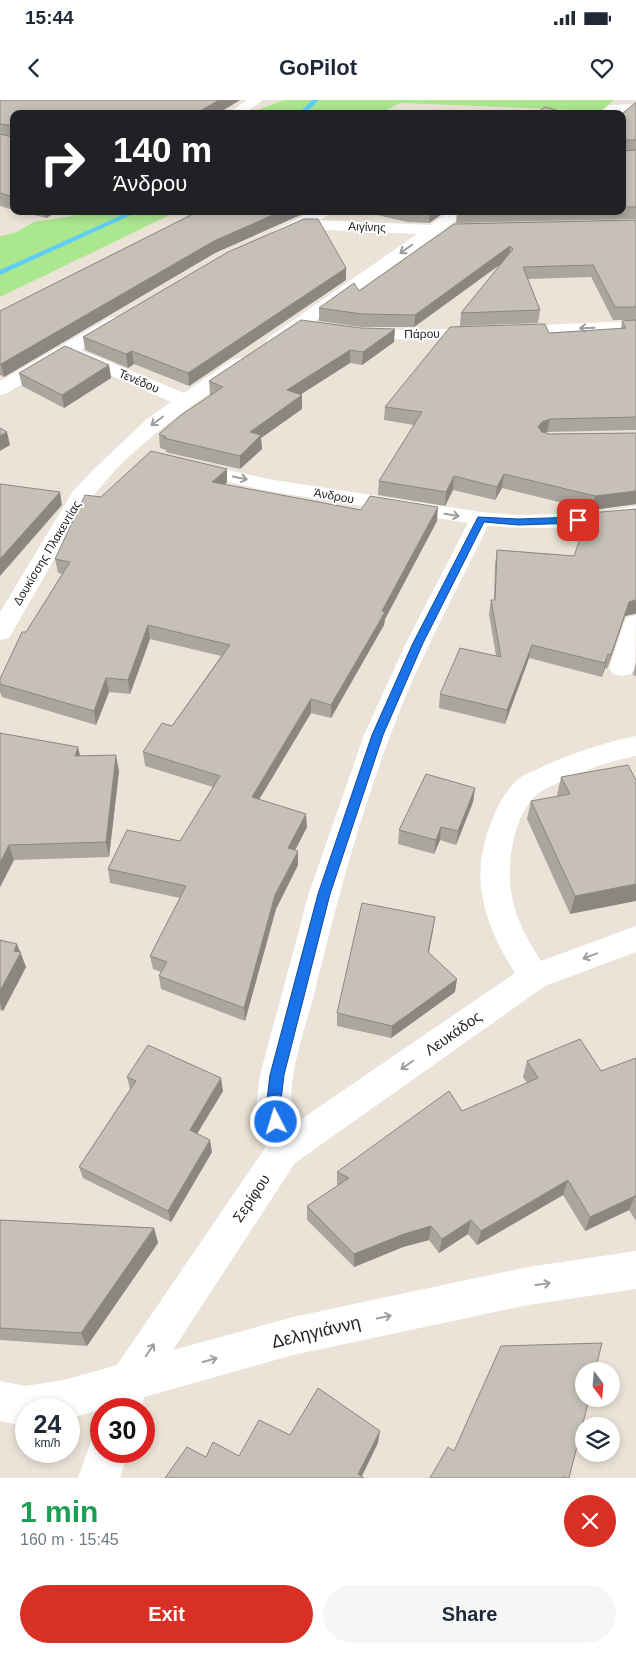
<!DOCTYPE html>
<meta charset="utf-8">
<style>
body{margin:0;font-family:Arial,sans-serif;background:#f6f6f7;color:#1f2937;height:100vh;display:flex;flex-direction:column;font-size:19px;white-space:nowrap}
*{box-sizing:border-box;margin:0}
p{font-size:16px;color:#747a83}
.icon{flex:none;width:28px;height:28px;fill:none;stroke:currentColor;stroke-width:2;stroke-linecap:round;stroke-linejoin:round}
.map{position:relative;height:1378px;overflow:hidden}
.side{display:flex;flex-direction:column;background:#fff;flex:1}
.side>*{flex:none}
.guide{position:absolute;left:10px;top:10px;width:616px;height:105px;border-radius:10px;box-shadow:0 2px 8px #0003;background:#202124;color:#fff;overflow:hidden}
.needle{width:32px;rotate:164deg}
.controls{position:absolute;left:575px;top:1262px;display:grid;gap:10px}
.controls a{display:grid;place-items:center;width:45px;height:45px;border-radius:50%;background:#fff;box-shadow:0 2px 8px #0003;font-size:25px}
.speed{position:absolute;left:15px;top:1298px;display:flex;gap:10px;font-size:25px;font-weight:700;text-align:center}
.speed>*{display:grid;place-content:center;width:65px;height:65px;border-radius:50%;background:#fff;box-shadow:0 2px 8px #0003;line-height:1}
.speed small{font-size:12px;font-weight:400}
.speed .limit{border:8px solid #d22;background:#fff;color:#111}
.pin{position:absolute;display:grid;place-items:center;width:42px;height:42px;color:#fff;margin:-21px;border-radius:10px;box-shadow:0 2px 8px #0006}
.me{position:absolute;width:55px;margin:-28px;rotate:355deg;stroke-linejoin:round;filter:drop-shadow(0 0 4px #0008)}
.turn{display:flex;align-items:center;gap:18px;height:105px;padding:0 20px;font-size:22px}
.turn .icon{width:65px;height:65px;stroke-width:2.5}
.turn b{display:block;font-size:35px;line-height:42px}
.round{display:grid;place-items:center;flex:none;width:52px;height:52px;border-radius:26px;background:#f6f6f7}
.summary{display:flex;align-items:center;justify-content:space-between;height:85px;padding:0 20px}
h1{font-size:30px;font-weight:600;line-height:38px;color:#1e9e55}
.cta{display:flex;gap:10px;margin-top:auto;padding:10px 20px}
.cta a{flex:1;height:58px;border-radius:30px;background:#d93025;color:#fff;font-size:20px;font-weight:600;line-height:58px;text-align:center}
.cta a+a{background:#f6f6f7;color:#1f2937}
.status{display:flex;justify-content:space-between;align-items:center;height:35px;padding:0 25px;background:#fff;direction:ltr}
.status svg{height:14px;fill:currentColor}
header{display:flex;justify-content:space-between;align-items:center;height:65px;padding:0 20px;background:#fff;font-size:22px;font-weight:600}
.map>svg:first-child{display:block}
.green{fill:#abe78e}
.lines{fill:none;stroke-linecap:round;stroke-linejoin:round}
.stream{fill:#60cdf7;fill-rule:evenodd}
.minor{fill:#fff;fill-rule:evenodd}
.wall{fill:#aaa59d}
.shaded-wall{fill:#8b8680}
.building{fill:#c6c0b7;stroke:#8b8680}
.oneway{stroke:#9e9e9e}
.route{fill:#1a73e8;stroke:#114b97}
.labels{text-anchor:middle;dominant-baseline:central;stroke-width:4;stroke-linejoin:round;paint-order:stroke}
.far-street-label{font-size:12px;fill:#272727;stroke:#fff}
.street-label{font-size:15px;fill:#272727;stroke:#fff}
.near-street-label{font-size:18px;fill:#272727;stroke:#fff}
</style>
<div class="status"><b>15:44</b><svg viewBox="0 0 49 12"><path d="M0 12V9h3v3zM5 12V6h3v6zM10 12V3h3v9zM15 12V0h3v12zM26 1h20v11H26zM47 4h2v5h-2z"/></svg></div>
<header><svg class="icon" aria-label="back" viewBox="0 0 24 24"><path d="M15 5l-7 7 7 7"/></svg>GoPilot<svg class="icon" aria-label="heart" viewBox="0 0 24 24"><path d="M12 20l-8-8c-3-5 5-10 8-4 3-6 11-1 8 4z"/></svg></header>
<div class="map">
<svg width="636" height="1378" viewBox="0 0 636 1378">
<rect width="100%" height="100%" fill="#ebe3d7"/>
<g class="green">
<path d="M284,0h330l-13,11 -200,-8 -23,11h-124l6,-5z"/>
<path d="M75,111h103l-178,86v-61l15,-3 19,-11 39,-6z"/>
</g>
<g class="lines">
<g class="stream">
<path d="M312,0h7l-14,14h-7z"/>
<path d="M131,111h9l-140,64v-5z"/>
</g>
<g class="minor">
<path d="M247,0h16l-19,14h-17z"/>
<path d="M636,4v8l-26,1 -7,-4 7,-4z"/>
<path d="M313,111h21l-14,9 110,5 19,-14h19l-23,18 -1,4 -7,2 -156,110 -6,1 -6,-1 -3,-4 3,-4 148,-103 -115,-5 -17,8h-12l-2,-3 2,-3z"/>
<path d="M115,217l6,1 3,4 -3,4 -40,24 103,43 48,-33 7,-2 7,2 2,4 -2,4c-62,43 -127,85 -168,150l-69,120 -9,2v-28l73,-121 20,-21 54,-51 24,-17 -102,-45 -62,36 -7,2v-14l109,-63z"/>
<path d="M636,221v10l-217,9 -61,-2 -6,-1 -3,-4 3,-4 6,-1 61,2z"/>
<path d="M192,362l76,17 213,33 37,3 79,-2 39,-7v14c-49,8 -98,10 -148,6 -34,69 -71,137 -98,210 -32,85 -55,173 -77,262 -10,39 -29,85 -19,126l221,-151c-32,-50 -47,-98 -22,-155 6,-15 15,-31 28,-41 6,-4 14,-6 21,-10 30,-14 61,-24 94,-31v20c-27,5 -51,14 -76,26 -7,3 -14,6 -20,10 -15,12 -22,29 -26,46 -11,49 0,82 27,123l95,-35v26l-91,34 -250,177 -122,187 120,-33 235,-50 108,-16v38l-108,16 -235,50 -149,42 -3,12h-40l-32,10v-10h-43l-1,17 -25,-5v-40l25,5 39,-6 53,-15 148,-217 -9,-40 4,-33 49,-182 55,-158 42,-92 62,-120 -200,-32 -83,-19 -3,-4 3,-4z"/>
<path d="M636,515l-1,53 -4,6 -9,2 -9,-2 -4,-6 15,-45 3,-6z"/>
<path d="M101,1333v18h27l-8,27h-42l15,-42z"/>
</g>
</g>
<g class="wall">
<path d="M0,0h240l-23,14h-203v96l-14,-4z"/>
<path d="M636,3v116l-180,4 1,-12h165v-97z"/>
<path d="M20,111h38l-12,7z"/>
<path d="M199,111h108v1l-92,41 -211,124 -4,-2v-64z"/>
<path d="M360,111h86l-17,12 -22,-1z"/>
<path d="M636,120v100h-23l-22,-43 -63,2 12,31 -2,13 -78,3 1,-13 40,-49 -87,63h-53l-42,-6v-13l40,-17 95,-67z"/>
<path d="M346,168v12l-157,106 -55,-22 -6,4 -43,-18 -2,-13z"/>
<path d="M301,220l93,22 -32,23 -12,-2 -50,32 2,14 -41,29 1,11 -22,20 -71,-16 -3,-1v-2l-6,-2 -1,-14 52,-39h-1l-1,-14z"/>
<path d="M636,220v110l-89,2 -2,1 5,1 86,-1v71l-44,6 -90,-22 -7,12 -42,-10 -8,16 -67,-11 1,-14 35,-56 -30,-5 1,-13 164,-74 72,-4 1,-8z"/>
<path d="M109,265l2,13 -47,30 -42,-22 -3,-13z"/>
<path d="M227,382l-2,3 136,25 76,11 -52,98 -1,6 -53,93 -20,-5 -52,87 48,27 -12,23 3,1v14l-22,44 -31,112 -84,-32 -2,-13 2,-4 -8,-3 -3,-13 30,-58 -70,-15 -2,-14 72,-28 33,-54 -68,-21 -2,-14 29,-26 49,-70 -71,-17 -20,55 -21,-2 -13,33 -94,-28 -2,-5v-8l26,-52 36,-58 -4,-1 -3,-14 46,-62z"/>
<path d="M636,409v105l-11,2 -18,53 -2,-1 -3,9 -73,-19 -24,66 -66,-16 1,-14 56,-38 -7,-42 2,-14h3l1,-36 2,-14 77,6z"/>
<path d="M636,562v14l-3,-1z"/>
<path d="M0,633l80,23 39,15 -10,86 -95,3 -14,27z"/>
<path d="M561,677l75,3 -66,134 -43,-95 4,-18 27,-4 -1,-2z"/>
<path d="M475,688l-2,14 -17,43 -16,-5 -6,14 -36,-10 1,-14z"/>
<path d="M433,830l-4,23 26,39 -64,46 -54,-12v-13z"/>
<path d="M0,840l20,12 6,15 -23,44 -3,-1z"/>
<path d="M636,958v163l-7,-11 -44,21 -22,-36 -86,50 -9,-11 -29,19 -10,-13 -26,7 -49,20 -47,-47v-14l30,-20v-14l125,-61 65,-28 -4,-6 4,-16 74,10z"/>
<path d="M127,977l96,14 -26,43 15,18 -41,70 -88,-44 -4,-11 51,-78z"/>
<path d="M0,1120l154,8 4,15 -71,103 -87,-6z"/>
</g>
<g class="shaded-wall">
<path d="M219,0h21l-23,14h-22z"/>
<path d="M45,111h13l-12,7z"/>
<path d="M282,111h25v1l-92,41 -211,124 -3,-13 213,-123z"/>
<path d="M430,111h16l-17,12z"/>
<path d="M510,146l-1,12 -95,69 1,-12z"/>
<path d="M346,168v12l-157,106 -1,-13z"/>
<path d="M395,229l-1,13 -32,23 1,-13z"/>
<path d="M350,250v13l-63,40v-13z"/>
<path d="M132,251l2,13 -6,4 -2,-14z"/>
<path d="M109,265l2,13 -47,30 -2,-13z"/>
<path d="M302,295v14l-41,29 1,11 -22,20v-13l10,-24z"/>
<path d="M550,319l-3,13 -7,3 -2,-8 4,-5z"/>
<path d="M7,332l3,13 -10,6v-15z"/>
<path d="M227,369v13l-14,14 -1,-14z"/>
<path d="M504,374l-2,14 -7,12 2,-13z"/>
<path d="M454,376l-1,14 -8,16 1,-14z"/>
<path d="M636,391v13l-44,6 3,-14z"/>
<path d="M60,392l2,13 -62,71v-17z"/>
<path d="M438,407l-1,14 -52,98 -1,6 -53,93v-13z"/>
<path d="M636,500v13l-11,3 -18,53 4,-14 18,-53z"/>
<path d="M148,525l2,14 -20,55 -2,-14z"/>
<path d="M532,545l-3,13 -24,66 2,-14z"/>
<path d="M608,554l-3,14 -3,9 3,-14z"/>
<path d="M106,578l3,14 -13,33 -2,-14z"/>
<path d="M311,599v14l-59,98v-14z"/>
<path d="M78,647l4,16 -7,-7z"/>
<path d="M116,655l3,16 -10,86 -3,-15z"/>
<path d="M475,688l-2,14 -17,43 2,-14z"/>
<path d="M306,714l1,13 -18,35 -1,-14z"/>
<path d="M441,727l-1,13 -6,14 2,-14z"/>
<path d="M9,745l5,15 -14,27v-24z"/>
<path d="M298,751v14l-22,44 -31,112 -1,-13 31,-113z"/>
<path d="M636,784v17l-66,13 5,-18z"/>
<path d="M435,817l-2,13 -7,35 2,-13z"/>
<path d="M17,844l9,23 -23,44 -3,-8v-12l14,-40z"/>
<path d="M457,879l-2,13 -64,46 1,-12z"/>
<path d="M221,978l2,13 -31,51 -2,-12z"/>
<path d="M210,1040l2,12 -41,70 -3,-11z"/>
<path d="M568,1080l-5,15 -86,50 4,-14z"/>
<path d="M635,1096l-6,14 -44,21 5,-14z"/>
<path d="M471,1120l-3,14 -29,19 3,-14z"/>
<path d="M431,1126l-2,14 -26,7 -49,20v-13l50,-20z"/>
<path d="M154,1128l4,15 -71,103 -6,-13z"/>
<path d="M380,1331l-2,12 -17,35 -3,-4z"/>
</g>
<g class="building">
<path d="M0,0h219l-24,14h-181v83l-14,-4v-59l13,3v-11l-13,-2z"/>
<path d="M635,3h1v37h-13v11l13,-1v57h-14v-93z"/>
<path d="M545,7l27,7h-38z"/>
<path d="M199,111h83l-68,30 -213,123 -1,-1v-52z"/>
<path d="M304,119h14l28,49 -158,105 -56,-22 -6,3 -43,-17 145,-85z"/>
<path d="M636,120v87h-21l-22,-42 -70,2 17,43 -79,3 52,-64 -3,-3 -95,69 -53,-1 -43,-6 35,-25 5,8 95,-67z"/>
<path d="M301,220l60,8 34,1 -32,23 -13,-2 -63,40 15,5 -52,37 11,3 -21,21 -72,-17 -4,-1 2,-1 -7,-3 22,-19 42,-28 -14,-6z"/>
<path d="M636,220v97l-86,2 -8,3 -4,5 4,5 8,2 86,-1v58l-41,5 -91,-22 -7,13 -43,-11 -8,16 -67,-11 43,-69 -37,-5 65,-80 95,-3 4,9 77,-5 -4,-7z"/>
<path d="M65,246l44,19 -47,30 -43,-22z"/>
<path d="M0,328l7,4 -7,4z"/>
<path d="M151,351l76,18 -15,13 149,28 9,-14 68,11 -56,104 3,1 -54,93 -20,-6 -59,98 54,17 -18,34 10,3 -23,44 -31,113 -85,-32 8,-14 -17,-6 36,-70 -78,-17 19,-39 53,11 40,-65 -77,-24 19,-29 10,3 58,-81 -82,-20 -20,55 -22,-2 -12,33 -94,-27v-5l22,-47h4l44,-70 -15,-3 30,-64 16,2z"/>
<path d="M0,384l60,8 -60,67z"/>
<path d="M636,409v91l-7,2 -18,53 -3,-1 -3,9 -73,-18 -25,65 -67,-16 20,-46 41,9 -10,-57h4l2,-50 77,6 15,-43z"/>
<path d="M0,633l78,14 -3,9 41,-1 -10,87 -97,3 -9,18z"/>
<path d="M628,665l8,15v104l-61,12 -44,-95 39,-7 -9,-17z"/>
<path d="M426,674l49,14 -17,43 -17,-4 -5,13 -37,-10z"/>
<path d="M362,803l73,14 -7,35 29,27 -65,47 -55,-13z"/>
<path d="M0,840l17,4 -3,7 7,1 -21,39z"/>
<path d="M580,939l21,32 35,-13v139l-1,-1 -45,21 -22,-37 -87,51 -10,-11 -29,19 -11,-13 -27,8 -50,20 -47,-48 42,-28 -12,-6 112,-81 13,20 76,-33 -11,-17z"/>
<path d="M148,945l73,33 -31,52 20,10 -42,71 -89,-44 57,-86 -9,-4z"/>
<path d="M0,1120l154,8 -73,105 -81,-5z"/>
<path d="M602,1243l-7,28h-11v28h5l-20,79h-3l-2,-2v2h-134l18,-31 6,4 47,-105z"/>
<path d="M318,1288l62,43 -22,43 6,4h-199l22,-31 19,10 7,-15 26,14 20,-36 31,15z"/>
</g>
<defs><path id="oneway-shaft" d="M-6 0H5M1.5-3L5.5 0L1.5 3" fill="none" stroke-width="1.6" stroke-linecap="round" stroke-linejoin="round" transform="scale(1.25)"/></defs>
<g class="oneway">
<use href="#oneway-shaft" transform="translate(406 149) rotate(145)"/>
<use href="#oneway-shaft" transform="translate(587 228) rotate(178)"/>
<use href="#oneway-shaft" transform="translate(157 321) rotate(143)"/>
<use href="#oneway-shaft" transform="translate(240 378) rotate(12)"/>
<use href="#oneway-shaft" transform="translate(452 415) rotate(9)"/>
<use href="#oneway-shaft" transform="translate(590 856) rotate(159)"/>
<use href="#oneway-shaft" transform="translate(407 965) rotate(145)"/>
<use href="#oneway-shaft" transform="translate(543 1184) rotate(-8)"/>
<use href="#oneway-shaft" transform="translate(384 1217) rotate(-12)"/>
<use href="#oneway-shaft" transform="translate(150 1250) rotate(-56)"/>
<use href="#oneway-shaft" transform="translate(210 1260) rotate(-16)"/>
</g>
<path class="route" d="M478,417l40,2 60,-2 4,3 -4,3 -60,2 -34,-3 -61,121 -40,92 -53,159 -46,181 -4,33 3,14 -2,5 -5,2 -5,-2 -5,-19 4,-33 48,-181 54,-159 41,-92z"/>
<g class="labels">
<g class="far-street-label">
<text transform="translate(367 127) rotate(2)">Αιγίνης</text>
<text transform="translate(422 234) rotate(-1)">Πάρου</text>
<text transform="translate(139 281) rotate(23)">Τενέδου</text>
<text transform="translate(334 396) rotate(10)">Άνδρου</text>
<text transform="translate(47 453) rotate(-59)">Δουκίσσης Πλακεντίας</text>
</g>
<g class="street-label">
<text transform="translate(453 933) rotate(-35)">Λευκάδος</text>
<text transform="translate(251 1098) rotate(-56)">Σερίφου</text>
</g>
<g class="near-street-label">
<text transform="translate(316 1232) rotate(-13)">Δεληγιάννη</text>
</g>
</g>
</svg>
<div class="controls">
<a><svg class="needle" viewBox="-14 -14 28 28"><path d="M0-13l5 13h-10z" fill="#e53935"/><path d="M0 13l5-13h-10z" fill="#747a83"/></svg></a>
<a><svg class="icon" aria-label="layers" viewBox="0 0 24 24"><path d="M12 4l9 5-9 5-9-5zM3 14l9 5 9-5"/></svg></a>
</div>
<div class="speed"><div>24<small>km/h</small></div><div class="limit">30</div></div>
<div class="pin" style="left:578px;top:420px;background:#d93025"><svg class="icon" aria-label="arrive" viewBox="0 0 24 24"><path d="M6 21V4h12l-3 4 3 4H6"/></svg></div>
<svg class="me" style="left:276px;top:1022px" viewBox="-20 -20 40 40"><circle r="17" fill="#1a73e8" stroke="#fff" stroke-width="3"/><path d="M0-11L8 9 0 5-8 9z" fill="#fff"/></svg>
<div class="guide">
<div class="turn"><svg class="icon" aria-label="right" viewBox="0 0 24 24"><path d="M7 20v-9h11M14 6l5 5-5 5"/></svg><div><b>140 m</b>Άνδρου</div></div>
</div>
</div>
<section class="side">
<div class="summary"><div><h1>1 min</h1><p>160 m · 15:45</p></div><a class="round" style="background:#d93025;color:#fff"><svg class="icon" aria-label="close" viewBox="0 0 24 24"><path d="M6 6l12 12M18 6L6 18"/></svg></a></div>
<div class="cta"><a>Exit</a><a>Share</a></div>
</section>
